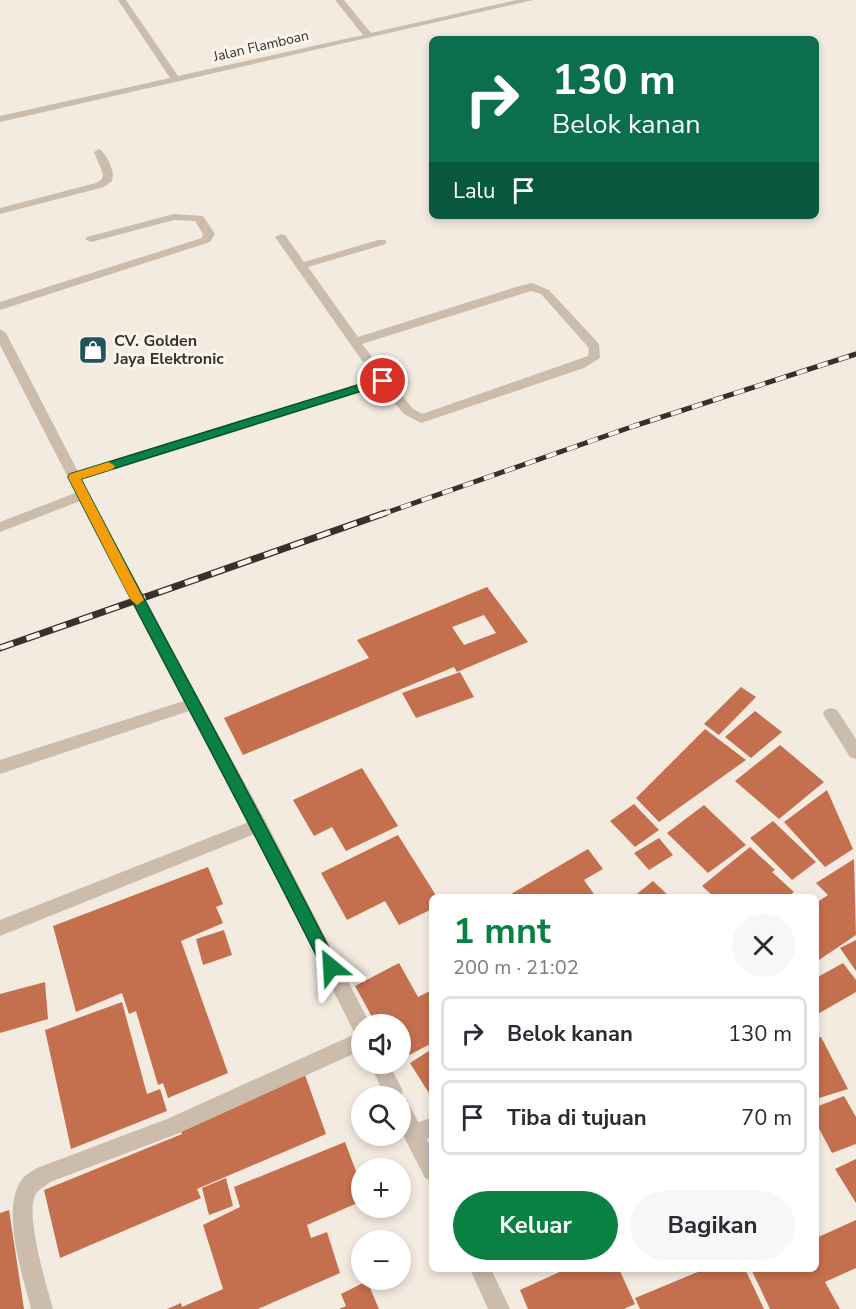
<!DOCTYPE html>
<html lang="id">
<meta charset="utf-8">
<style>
body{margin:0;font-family:"Nunito Sans",sans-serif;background:#f7f7f7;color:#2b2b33;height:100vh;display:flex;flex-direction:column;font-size:22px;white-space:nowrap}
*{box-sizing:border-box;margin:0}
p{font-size:20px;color:#7c7c81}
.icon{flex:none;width:33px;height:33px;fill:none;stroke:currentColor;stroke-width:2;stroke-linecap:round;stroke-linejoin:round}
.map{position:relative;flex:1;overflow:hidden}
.details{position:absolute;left:429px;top:894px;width:390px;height:378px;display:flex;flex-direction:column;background:#fff;border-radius:9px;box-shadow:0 3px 9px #0003}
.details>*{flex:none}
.guide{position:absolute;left:429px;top:36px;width:390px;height:183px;border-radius:9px;box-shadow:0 3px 9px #0003;background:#0b6e4f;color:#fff;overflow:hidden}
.buttons{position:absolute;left:351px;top:1014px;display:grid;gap:12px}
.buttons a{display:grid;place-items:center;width:60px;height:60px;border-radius:50%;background:#fff;box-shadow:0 3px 9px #0003;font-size:30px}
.pin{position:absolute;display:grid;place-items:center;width:51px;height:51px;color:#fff;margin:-26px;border:3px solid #fff;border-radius:50%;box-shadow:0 2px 6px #0007}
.me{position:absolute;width:66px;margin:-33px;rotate:333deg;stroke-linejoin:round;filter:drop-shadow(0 0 4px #0008)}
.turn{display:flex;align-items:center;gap:21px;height:126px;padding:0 24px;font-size:27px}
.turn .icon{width:78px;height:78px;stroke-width:2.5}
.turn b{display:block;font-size:42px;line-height:51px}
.then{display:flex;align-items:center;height:57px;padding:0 24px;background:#0003;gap:12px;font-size:22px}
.round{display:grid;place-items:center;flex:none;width:63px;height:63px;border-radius:32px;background:#f7f7f7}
.headline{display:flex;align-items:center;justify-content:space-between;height:102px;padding:0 24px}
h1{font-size:36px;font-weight:700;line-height:45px;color:#0b8043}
.cta{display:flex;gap:12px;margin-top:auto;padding:12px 24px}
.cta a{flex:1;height:69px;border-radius:36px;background:#0b8043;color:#fff;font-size:24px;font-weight:700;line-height:69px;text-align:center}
.cta a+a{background:#f7f7f7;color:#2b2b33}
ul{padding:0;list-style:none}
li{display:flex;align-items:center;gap:18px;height:75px;margin:0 12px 9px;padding:0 12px;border:3px solid #e1e1e2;border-radius:9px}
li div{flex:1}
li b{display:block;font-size:22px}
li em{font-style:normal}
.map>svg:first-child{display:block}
.building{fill:#c4704e;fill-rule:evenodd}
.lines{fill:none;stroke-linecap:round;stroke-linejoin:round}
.service{fill:#cbbcac;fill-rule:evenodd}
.minor{fill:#cbbcac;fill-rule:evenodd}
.tertiary{fill:#cbbcac;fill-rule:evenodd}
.rail-far1-casing{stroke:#3a302b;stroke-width:5}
.rail-casing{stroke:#3a302b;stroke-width:7}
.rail-far1{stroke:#faf5ed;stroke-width:4;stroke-dasharray:11;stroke-linecap:butt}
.rail{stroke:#faf5ed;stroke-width:4.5;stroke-dasharray:14;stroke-linecap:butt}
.route{fill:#0b8043;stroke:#07532c;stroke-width:1.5}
.slow{fill:#f59e0b}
.labels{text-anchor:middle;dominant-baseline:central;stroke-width:6;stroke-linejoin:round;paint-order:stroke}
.far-street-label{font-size:14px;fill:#3a302b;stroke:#faf5ed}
.poi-label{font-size:16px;font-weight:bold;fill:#3a302b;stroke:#faf5ed;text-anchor:start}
</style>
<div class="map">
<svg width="856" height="1309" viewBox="0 0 856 1309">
<rect width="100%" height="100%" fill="#f3ebe0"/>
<g class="building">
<path d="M487,587l41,55 -71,30 -3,-5 -211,88 -19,-37 145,-60 -12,-18zM484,615l12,18 -32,12 -12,-18z"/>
<path d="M460,672l14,25 -58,21 -14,-25z"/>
<path d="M741,687l15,10 -37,38 -15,-11z"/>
<path d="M755,711l27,21 -31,26 -26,-21z"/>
<path d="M705,729l41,31 -87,62 -23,-24z"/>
<path d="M780,745l44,37 -45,37 -44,-38z"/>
<path d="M362,768l36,58 -52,25 -14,-24 -18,9 -21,-36z"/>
<path d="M827,790l26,59 -28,18 -41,-45z"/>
<path d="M634,804l25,26 -24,17 -25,-26z"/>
<path d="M704,805l42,40 -38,28 -41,-40z"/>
<path d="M773,821l43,41 -24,18 -42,-42z"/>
<path d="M398,835l39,62h-5v12l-33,16 -14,-24 -38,19 -26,-47z"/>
<path d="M659,838l14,17 -24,15 -15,-17z"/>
<path d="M750,847l25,23 -3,2 22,20 -7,5h-73l-12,-11z"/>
<path d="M588,849l15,20 -19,11 12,17h-90z"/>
<path d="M854,859l2,76 -40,27v-59l12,-8 -12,-12z"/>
<path d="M208,867l15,37 -7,3 7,16 -42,18 47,132 -60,25 -5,-15 -5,2 -22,-74 -7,3 -7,-21 -46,19 -23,-86z"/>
<path d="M653,881l17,16h-37z"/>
<path d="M224,930l8,25 -29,10 -7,-26z"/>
<path d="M856,940v31l-16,-23z"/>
<path d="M399,963l19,34 14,-7v53l-32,17v-36h-24l-21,-38z"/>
<path d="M843,963l13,17v12l-40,23v-37z"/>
<path d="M45,982l3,37 -48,14v-39z"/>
<path d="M122,1002l25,92 13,-5 7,22 -96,38 -26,-119z"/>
<path d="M821,1037l27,52 -32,10v-61z"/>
<path d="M432,1049v49l-22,-35z"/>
<path d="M305,1075l21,59 -129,55 4,9 -141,60 -16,-68 138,-56 -3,-7z"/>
<path d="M844,1096l12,21v27l-24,9 -16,-30v-16z"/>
<path d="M345,1142l17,45v14l-55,24 4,13 16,-6 13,41 -82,36h-91l14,-6 1,4 41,-18 -20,-64 37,-18 -6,-20z"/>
<path d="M856,1159v44l-21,-34z"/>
<path d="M226,1178l7,28 -24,9 -7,-27z"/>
<path d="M9,1210l15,99h-24v-96z"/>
<path d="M856,1220v48l-31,14 15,27h-70l-19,-40h65v-31z"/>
<path d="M566,1269h53l16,35 -11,5h-96l-8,-19z"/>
<path d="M705,1269h40l19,40h-124l-5,-11z"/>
<path d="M367,1281l12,28h-40l7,-3 -5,-12z"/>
</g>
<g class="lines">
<path class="service" d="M83,490l7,5 -2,3 -88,34v-10z"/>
<g class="minor">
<path d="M118,0h8l52,76 185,-41 -28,-35h9l27,33 146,-33h16l-533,122v-6l170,-38z"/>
<path d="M99,149c7,3 17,24 13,32 -1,1 -7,5 -8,6l-104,27v-6l96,-25 6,-4 1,-5 -9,-22z"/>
<path d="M174,214l29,2 12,18 -5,8 -210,68v-8l202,-64 1,-4 -8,-13 -21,-1 -83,22 -6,-3 2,-2z"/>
<path d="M281,234l4,1 19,27 74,-22h8v4l-78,23 50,70 158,-50 16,-4 17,7 50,54 1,14 -16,10 -163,55 -17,-9 -24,-28 -301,94h-10l-2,-3 2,-3 306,-95 -100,-142zM531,291l10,3 48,54 -1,8 -166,58 -10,-6 -50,-64z"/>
<path d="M193,698l5,2 3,4 -3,4 -198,66v-14z"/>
<path d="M831,708l6,2 19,29v20l-6,-2 -27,-43 2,-4z"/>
<path d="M259,818l6,2 2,5 -2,5 -265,106v-16z"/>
<path d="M362,1031v19l-185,84 -127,48c-4,4 -11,7 -14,12 -12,19 11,93 17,115h-22c-8,-33 -31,-99 -9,-130 3,-4 10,-8 15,-11l130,-49z"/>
<path d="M432,1117v20l-18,7 -7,-3 -3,-7 3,-7z"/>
</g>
<g class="tertiary">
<path d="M0,329l6,4 138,266 121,221 104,202 1,2h-8v13l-7,-3c-115,-231 -238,-459 -355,-689z"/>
<path d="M370,1064h19l13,25 1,10 4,1 25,50v31l-7,-3 -25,-49v-33h-15z"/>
<path d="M470,1269h21l19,40h-22z"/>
</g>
<g class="rail-far1-casing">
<path id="rail-far1" d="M380,515l254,-89 222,-72"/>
</g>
<g class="rail-casing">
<path id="rail" d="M0,648l385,-135"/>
</g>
<use href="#rail-far1" class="rail-far1"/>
<use href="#rail" class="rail"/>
</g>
<path class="route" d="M383,377l6,4 -2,2 -306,96c84,162 173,320 255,483l3,5 -3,6 -5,2 -6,-2c-83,-167 -173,-330 -257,-496l2,-3z"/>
<path class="slow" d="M109,462l6,4 -2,3 -32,10 63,121 -7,5 -6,-5 -63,-123 2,-3z"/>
<defs>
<g id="shop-square" transform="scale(1.5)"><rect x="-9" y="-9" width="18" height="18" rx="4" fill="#21545b" stroke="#faf5ed"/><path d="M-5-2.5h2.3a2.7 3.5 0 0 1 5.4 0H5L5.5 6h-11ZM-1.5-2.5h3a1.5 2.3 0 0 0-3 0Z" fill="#fff"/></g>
</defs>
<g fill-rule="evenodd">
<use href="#shop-square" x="93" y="350"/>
</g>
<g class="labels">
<g class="far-street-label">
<text transform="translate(261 46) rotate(-13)">Jalan Flamboan</text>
</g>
<g class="poi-label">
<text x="114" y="341">CV. Golden<tspan x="114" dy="18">Jaya Elektronic</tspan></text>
</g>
</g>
</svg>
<div class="buttons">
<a><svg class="icon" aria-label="sound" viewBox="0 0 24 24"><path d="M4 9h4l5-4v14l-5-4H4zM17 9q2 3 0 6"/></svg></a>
<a><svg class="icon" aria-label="search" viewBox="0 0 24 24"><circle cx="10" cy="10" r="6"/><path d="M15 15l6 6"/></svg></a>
<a>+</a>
<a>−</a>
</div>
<div class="pin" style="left:383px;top:381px;background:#d93025"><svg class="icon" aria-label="arrive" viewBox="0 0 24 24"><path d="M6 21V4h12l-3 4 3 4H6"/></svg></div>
<svg class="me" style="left:331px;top:967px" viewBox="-20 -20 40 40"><path d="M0-17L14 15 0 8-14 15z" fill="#0b8043" stroke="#fff" stroke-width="4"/></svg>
<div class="guide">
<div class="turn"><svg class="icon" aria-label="right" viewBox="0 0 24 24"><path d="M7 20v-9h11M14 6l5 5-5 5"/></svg><div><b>130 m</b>Belok kanan</div></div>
<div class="then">Lalu<svg class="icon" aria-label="arrive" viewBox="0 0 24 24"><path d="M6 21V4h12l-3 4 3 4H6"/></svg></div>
</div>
<section class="details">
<div class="headline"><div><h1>1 mnt</h1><p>200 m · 21:02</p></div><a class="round"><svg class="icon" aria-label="close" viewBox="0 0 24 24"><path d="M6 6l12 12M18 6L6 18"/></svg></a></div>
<ul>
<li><svg class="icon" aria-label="right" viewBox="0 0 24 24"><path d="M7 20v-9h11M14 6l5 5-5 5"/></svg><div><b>Belok kanan</b></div><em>130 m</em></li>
<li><svg class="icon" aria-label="arrive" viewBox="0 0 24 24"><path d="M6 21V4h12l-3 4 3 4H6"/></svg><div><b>Tiba di tujuan</b></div><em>70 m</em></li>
</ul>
<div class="cta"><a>Keluar</a><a>Bagikan</a></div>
</section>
</div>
